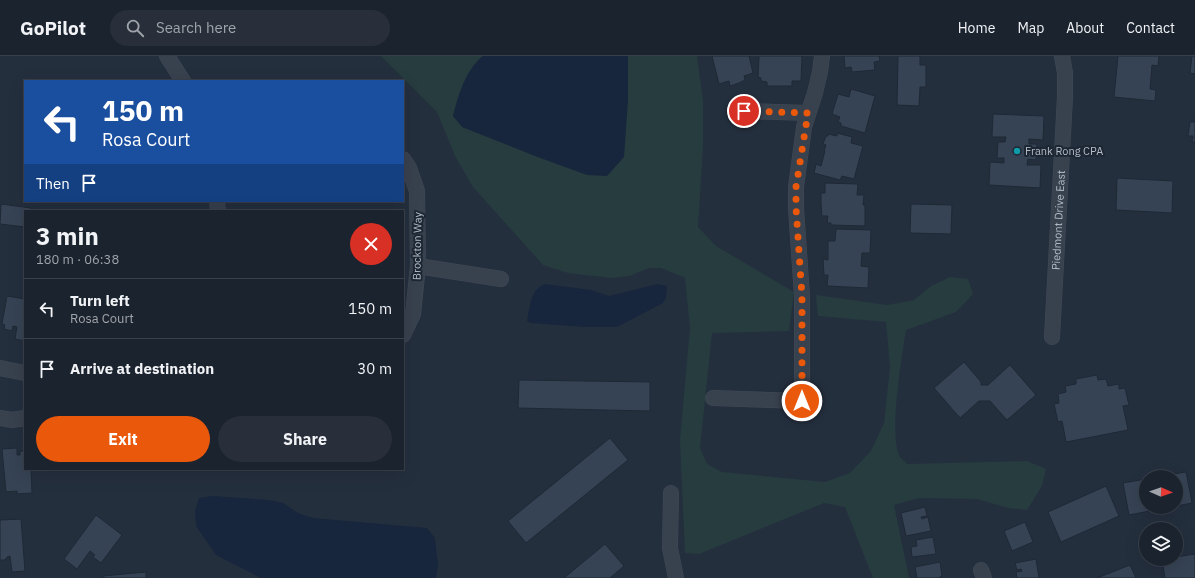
<!DOCTYPE html>
<meta charset="utf-8">
<style>
body{margin:0;font-family:"IBM Plex Sans",sans-serif;background:#282f3a;color:#f1f3f6;height:100vh;display:flex;flex-direction:column;font-size:15px;white-space:nowrap}
*{box-sizing:border-box;margin:0}
p{font-size:13px;color:#a0a4aa}
.icon{flex:none;width:22px;height:22px;fill:none;stroke:currentColor;stroke-width:2;stroke-linecap:round;stroke-linejoin:round}
.map{position:relative;flex:1;overflow:hidden}
.details{position:absolute;left:24px;top:154px;width:380px;height:260px;display:flex;flex-direction:column;background:#1b232e;border-radius:0px;box-shadow:0 4px 16px #0002,0 0 0 1px #39404a}
.details>*{flex:none}
.guide{position:absolute;left:24px;top:24px;width:380px;height:122px;border-radius:0px;box-shadow:0 4px 16px #0002,0 0 0 1px #39404a;background:#1a4fa0;color:#fff;overflow:hidden}
.needle{width:26px;rotate:92deg}
.tools{position:absolute;left:1139px;top:414px;display:grid;gap:8px}
.tools a{display:grid;place-items:center;width:44px;height:44px;border-radius:50%;background:#1b232e;box-shadow:0 4px 16px #0002,0 0 0 1px #39404a;font-size:20px}
.pin{position:absolute;display:grid;place-items:center;width:34px;height:34px;color:#fff;margin:-17px;border:2px solid #fff;border-radius:50%;box-shadow:0 1px 4px #0007}
.me{position:absolute;width:44px;margin:-22px;rotate:0deg;stroke-linejoin:round;filter:drop-shadow(0 0 3px #0008)}
.turn{display:flex;align-items:center;gap:14px;height:84px;padding:0 12px;font-size:18px}
.turn .icon{width:52px;height:52px;stroke-width:2.5}
.turn b{display:block;font-size:28px;line-height:34px}
.then{display:flex;align-items:center;height:38px;padding:0 12px;background:#0003;gap:8px;font-size:15px}
.round{display:grid;place-items:center;flex:none;width:42px;height:42px;border-radius:21px;background:#282f3a}
.head{display:flex;align-items:center;justify-content:space-between;height:68px;padding:0 12px}
h1{font-size:24px;font-weight:700;line-height:30px}
.cta{display:flex;gap:8px;margin-top:auto;padding:8px 12px}
.cta a{flex:1;height:46px;border-radius:24px;background:#ea580c;color:#fff;font-size:16px;font-weight:700;line-height:46px;text-align:center}
.cta a+a{background:#282f3a;color:#f1f3f6}
ul{padding:0;list-style:none}
li{display:flex;align-items:center;gap:12px;height:60px;padding:0 12px;border-top:1px solid #39404a}
li div{flex:1}
li b{display:block;font-size:15px}
li em{font-style:normal}
header{display:flex;align-items:center;gap:24px;box-sizing:border-box;height:56px;padding:0 20px;background:#1b232e;border-bottom:1px solid #39404a}
header strong{font-size:19px}
nav{display:flex;gap:22px;margin-inline-start:auto;font-size:14px}
.search{width:280px;height:36px;background:#282f3a;display:flex;align-items:center;gap:10px;box-sizing:border-box;padding:0 14px;border-radius:22px;color:#a0a4aa;font-size:15px}
.map>svg:first-child{display:block}
.green{fill:#263c3f}
.water{fill:#17263c}
.building{fill:#364354;stroke:#1f2835}
.lines{fill:none;stroke-linecap:round;stroke-linejoin:round}
.minor-casing{stroke:#414a57;stroke-width:16}
.minor{stroke:#38414e;stroke-width:15}
.route{stroke:#ea580c;stroke-width:7;stroke-dasharray:0 12.6}
.culture-dot{fill:#0f9aa8;stroke:#1d2633;stroke-width:1.5}
.labels{text-anchor:middle;dominant-baseline:central;stroke-width:4;stroke-linejoin:round;paint-order:stroke}
.poi-label{font-size:11px;fill:#b4bcc9;stroke:#1d2633;text-anchor:start}
.street-label{font-size:11px;fill:#b4bcc9;stroke:#1d2633}
</style>
<header>
<strong>GoPilot</strong>
<div class="search"><svg class="icon" aria-label="search" viewBox="0 0 24 24"><circle cx="10" cy="10" r="6"/><path d="M15 15l6 6"/></svg>Search here</div>
<nav><a>Home</a><a>Map</a><a>About</a><a>Contact</a></nav>
</header>
<div class="map">
<svg width="1195" height="522" viewBox="0 0 1195 522">
<rect width="100%" height="100%" fill="#242f3e"/>
<path class="green" d="M381,0h316l6,45v46l-5,80 18,19 78,46 -5,39 -77,2 -12,115 7,16 15,8 103,10 25,-9 21,-22 13,-28 6,-56 -4,-45 -68,-6 -2,-21 71,10 27,-5 17,-14 19,-9 18,2 5,15 -17,18 -50,18c-4,26 -17,102 -7,125 1,3 6,6 8,9l120,-3 19,8 -4,17 -15,24 -19,-2 -31,-9 -58,-1 -25,7 15,73h-36l-28,-71 -21,-4 -125,51 -14,-1 -5,-113 10,-112 -5,-50 -24,-10h-12l-20,8 -18,2 -43,-5 -25,-8 -70,-78 -18,-31 -18,-44z"/>
<g class="water">
<path d="M483,0h145v44l-4,57 -17,19 -20,-1 -52,-19 -73,-29 -9,-11c5,-21 13,-47 30,-60z"/>
<path d="M545,228l46,6 18,6 48,-12 10,2 -1,12 -3,5 -46,24h-32l-54,-4 -4,-2c3,-15 3,-31 18,-37z"/>
<path d="M212,440l57,4 14,3 15,10 15,5 114,10 8,10 3,28 -2,12h-175l-45,-23 -20,-29 -1,-15 4,-13z"/>
</g>
<g class="building">
<path d="M712,0h37l4,17 -9,3 1,4 -6,3 -9,3 -1,-5 -10,3z"/>
<path d="M759,0h43l-1,25h-9v5h-25v-4l-6,-1v-3l-3,-1z"/>
<path d="M844,0h35l1,5 -6,1 1,8 -23,2 -1,-5 -6,1z"/>
<path d="M898,0h22v9h6v22h-6l-1,19 -22,-1z"/>
<path d="M1118,0h41l-1,10 -6,-1 -2,24 6,1 -1,11 -41,-4z"/>
<path d="M1192,0h3v18l-5,-1z"/>
<path d="M851,33l24,7 -10,37 -24,-7v-3l-3,-1 2,-5 -8,-3 6,-20 11,3z"/>
<path d="M993,58l51,2 -1,24 -14,-1v5h8l-1,16 -8,-1 -1,6h14l-1,23 -51,-3 1,-23 14,1v-5h-7l1,-16h7l1,-5h-14z"/>
<path d="M1195,63v23h-3l1,-6h-5l2,-14h4z"/>
<path d="M837,77l15,4 -1,6 12,3 -9,33 -12,-3 -2,4 -26,-7 2,-9 5,2 4,-15h-1l2,-6 -3,-1 3,-8h2v-2l9,2z"/>
<path d="M1117,122l56,3 -1,32 -56,-3z"/>
<path d="M825,127l33,1 -1,11h7l-1,10h2v21l-34,-1v-2h-4l1,-7h-6l-1,-12v-11h4z"/>
<path d="M1,148l30,4v3h-6v16l-25,-3z"/>
<path d="M911,148l41,1 -1,29 -41,-1z"/>
<path d="M836,173l35,1 -1,23h-8l-1,13 8,1 -1,21 -41,-2 1,-11h-4l-1,-16 5,1v-19h7z"/>
<path d="M7,240l18,3v42l-10,-2 2,-12 -4,-1 -1,5 -8,-2 1,-4 -3,-1z"/>
<path d="M964,306l17,20v3h7l22,-20 26,30 -29,25 -17,-19h-11l-19,17 -26,-30z"/>
<path d="M1097,319l1,5 8,-1 2,7 11,-2v5l6,-1 4,17 -6,1 5,24 -62,12 -4,-21 -4,1 -4,-18 5,-1 -1,-9 8,-2 -1,-6 11,-2v-5z"/>
<path d="M519,324l131,2v29l-132,-3z"/>
<path d="M610,382l18,22 -102,83 -18,-22z"/>
<path d="M17,392v7h3v-4h5v18h6l1,24 -15,1v-3l-11,1 -4,-43z"/>
<path d="M1186,416l6,31 -16,3v-29h-20z"/>
<path d="M1146,423v28h25l-42,8 -6,-32z"/>
<path d="M1106,430l13,30 -58,26 -13,-30z"/>
<path d="M925,451l2,9 -6,1 1,2 6,-2 3,14 -25,5 -5,-23z"/>
<path d="M96,459l26,20 -21,28 -8,-6 2,-2 -5,-4 -13,18 -13,-10z"/>
<path d="M21,463l4,52 -13,1 -2,-16 -3,1 -2,3h-5v-40z"/>
<path d="M1025,466l8,20 -21,9 -8,-20z"/>
<path d="M933,481l3,17 -24,3 -1,-10 6,-1 -1,-6z"/>
<path d="M605,488l19,22 -14,12h-46z"/>
<path d="M1195,498v24h-30l-3,-18 14,-1v-2z"/>
<path d="M1036,503l3,19h-22l-1,-6 6,-1 -1,-2 -4,1 -2,-7z"/>
<path d="M940,506l2,14 -4,2h-21l-2,-11z"/>
<path d="M1130,509l6,13h-39z"/>
<path d="M146,516v6h-42l-1,-2z"/>
</g>
<g class="lines">
<g class="minor-casing">
<g id="minor">
<path d="M167,0l16,25"/>
<path d="M744,55l64,2"/>
<path d="M403,103l6,9 8,23 1,75 -5,48 -10,21"/>
<path d="M217,145l1,10"/>
<path d="M418,210l83,13"/>
<path id="s1" d="M1052,281l13,-240v-24l-3,-17"/>
<path d="M0,312l25,5"/>
<path d="M713,342l89,3v-105l-6,-88v-21l8,-60 11,-34 5,-21 2,-16"/>
<path d="M0,362l12,2 13,-2"/>
<path d="M671,437l-1,55 6,30"/>
<path d="M981,514l3,8"/>
</g>
</g>
<use href="#minor" class="minor"/>
</g>
<g class="lines">
<path class="route" d="M744,55l64,2 -12,74v21l6,88v105"/>
</g>
<circle class="culture-dot" cx="1017" cy="95" r="4"/>
<g class="labels">
<g class="poi-label">
<text x="1025" y="95">Frank Rong CPA</text>
</g>
<g class="street-label">
<text stroke="none"><textPath href="#s1" startOffset="117">Piedmont Drive East</textPath></text>
<text transform="translate(417 190) rotate(-89)">Brockton Way</text>
</g>
</g>
</svg>
<div class="tools">
<a><svg class="needle" viewBox="-14 -14 28 28"><path d="M0-13l5 13h-10z" fill="#e53935"/><path d="M0 13l5-13h-10z" fill="#a0a4aa"/></svg></a>
<a><svg class="icon" aria-label="layers" viewBox="0 0 24 24"><path d="M12 4l9 5-9 5-9-5zM3 14l9 5 9-5"/></svg></a>
</div>
<div class="pin" style="left:744px;top:55px;background:#d93025"><svg class="icon" aria-label="arrive" viewBox="0 0 24 24"><path d="M6 21V4h12l-3 4 3 4H6"/></svg></div>
<svg class="me" style="left:802px;top:345px" viewBox="-20 -20 40 40"><circle r="17" fill="#ea580c" stroke="#fff" stroke-width="3"/><path d="M0-11L8 9 0 5-8 9z" fill="#fff"/></svg>
<div class="guide">
<div class="turn"><svg class="icon" aria-label="left" viewBox="0 0 24 24"><path d="M17 20v-9H6M10 6l-5 5 5 5"/></svg><div><b>150 m</b>Rosa Court</div></div>
<div class="then">Then<svg class="icon" aria-label="arrive" viewBox="0 0 24 24"><path d="M6 21V4h12l-3 4 3 4H6"/></svg></div>
</div>
<section class="details">
<div class="head"><div><h1>3 min</h1><p>180 m · 06:38</p></div><a class="round" style="background:#d93025;color:#fff"><svg class="icon" aria-label="close" viewBox="0 0 24 24"><path d="M6 6l12 12M18 6L6 18"/></svg></a></div>
<ul>
<li><svg class="icon" aria-label="left" viewBox="0 0 24 24"><path d="M17 20v-9H6M10 6l-5 5 5 5"/></svg><div><b>Turn left</b><p>Rosa Court</p></div><em>150 m</em></li>
<li><svg class="icon" aria-label="arrive" viewBox="0 0 24 24"><path d="M6 21V4h12l-3 4 3 4H6"/></svg><div><b>Arrive at destination</b></div><em>30 m</em></li>
</ul>
<div class="cta"><a>Exit</a><a>Share</a></div>
</section>
</div>
